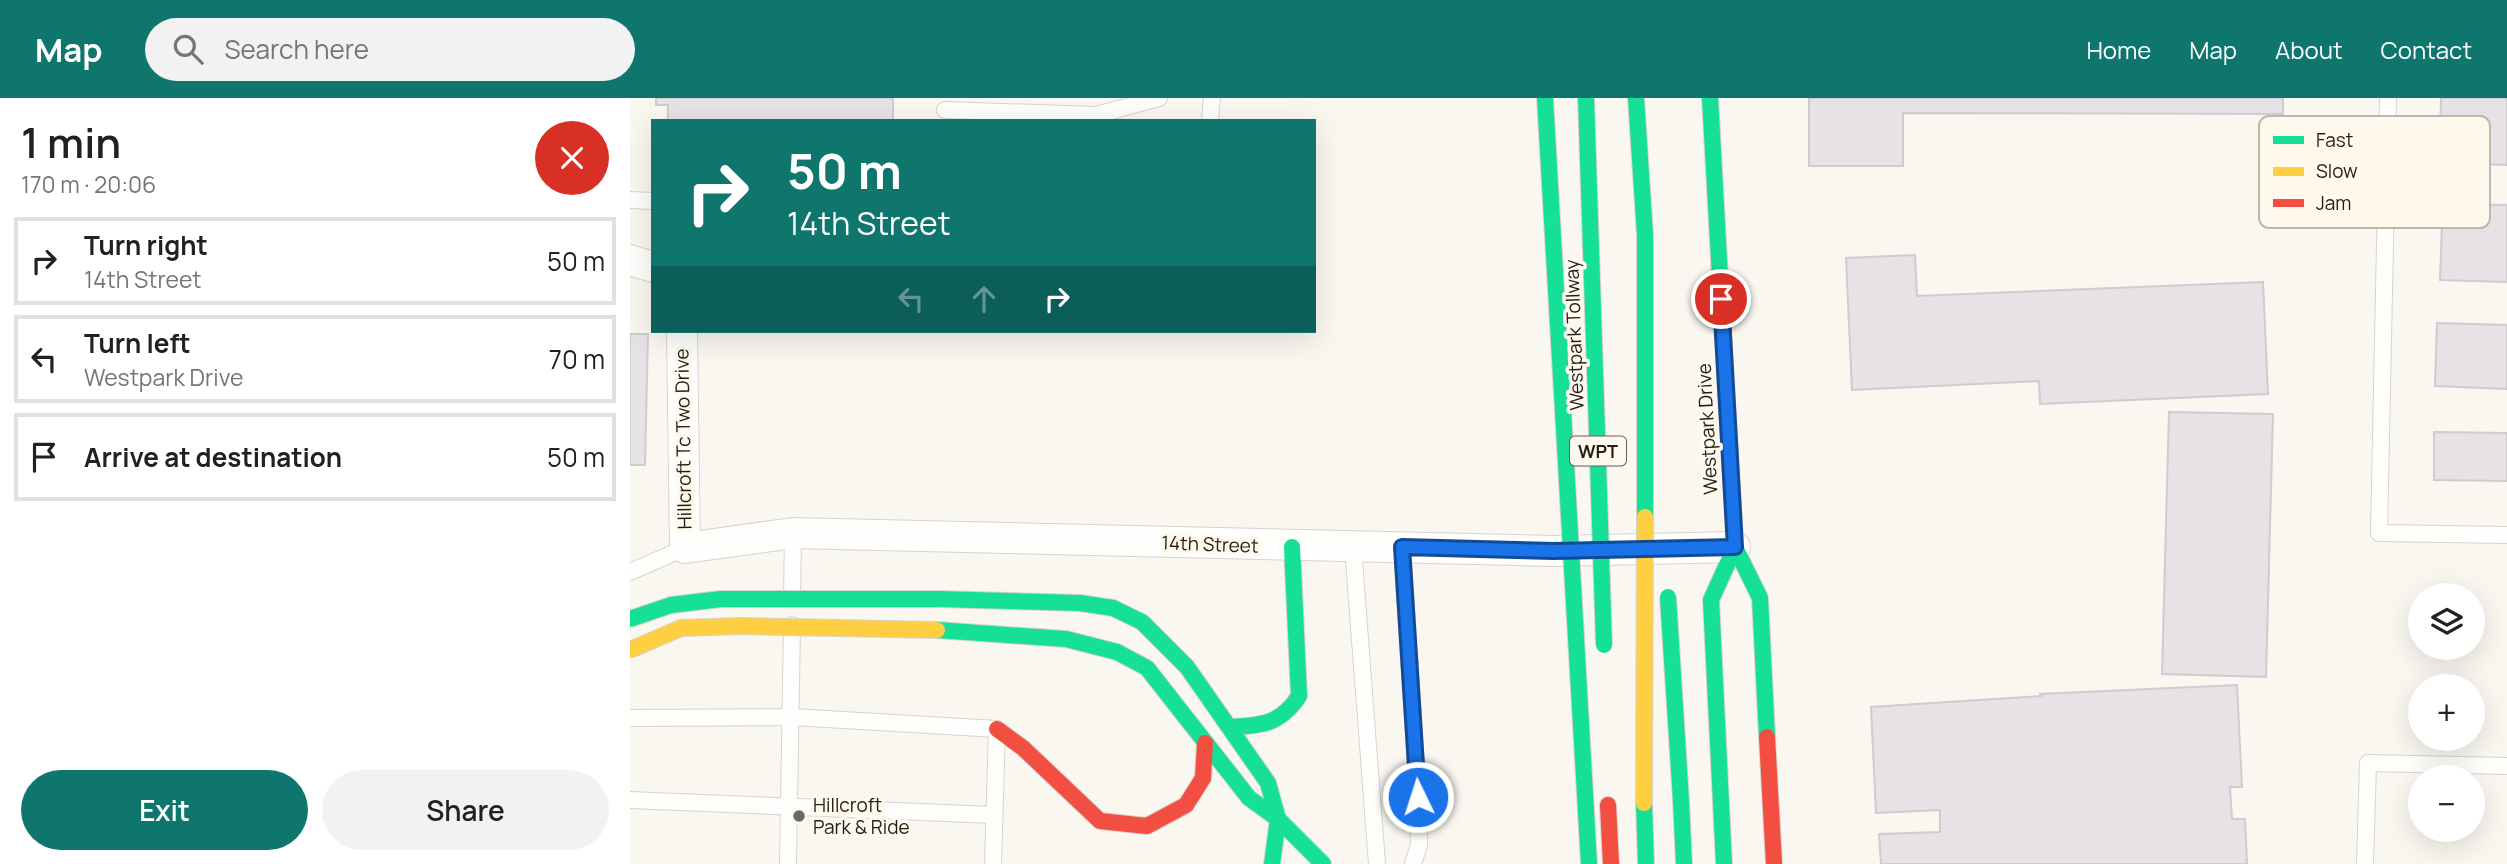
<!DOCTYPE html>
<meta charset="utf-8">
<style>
body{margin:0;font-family:Manrope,sans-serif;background:#f2f2f2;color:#202124;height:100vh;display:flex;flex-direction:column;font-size:26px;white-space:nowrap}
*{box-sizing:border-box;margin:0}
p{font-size:23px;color:#757577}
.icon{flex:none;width:38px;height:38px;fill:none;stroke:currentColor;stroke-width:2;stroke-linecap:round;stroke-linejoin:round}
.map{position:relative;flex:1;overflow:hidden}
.side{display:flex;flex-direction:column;background:#fff;width:630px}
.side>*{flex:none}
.top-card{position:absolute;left:21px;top:21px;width:665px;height:214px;border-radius:0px;box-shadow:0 7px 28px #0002;background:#0f766e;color:#fff;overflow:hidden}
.fabs{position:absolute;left:1778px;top:485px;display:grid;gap:14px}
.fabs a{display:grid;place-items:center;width:77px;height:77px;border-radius:50%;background:#fff;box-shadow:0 7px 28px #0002;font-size:35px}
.pin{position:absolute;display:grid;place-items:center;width:60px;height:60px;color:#fff;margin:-30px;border:4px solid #fff;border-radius:50%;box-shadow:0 2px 7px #0007}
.me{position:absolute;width:77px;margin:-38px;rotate:356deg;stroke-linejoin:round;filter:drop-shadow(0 0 5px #0008)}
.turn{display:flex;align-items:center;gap:24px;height:147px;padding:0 21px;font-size:32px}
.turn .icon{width:91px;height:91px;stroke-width:2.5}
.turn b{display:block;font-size:49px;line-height:60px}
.lanes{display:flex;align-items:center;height:66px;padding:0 21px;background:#0003;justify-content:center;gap:35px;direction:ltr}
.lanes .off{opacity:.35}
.round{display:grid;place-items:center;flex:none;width:74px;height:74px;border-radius:37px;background:#f2f2f2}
.summary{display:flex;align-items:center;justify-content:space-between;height:119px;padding:0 21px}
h1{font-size:42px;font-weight:600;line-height:52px}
.cta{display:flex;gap:14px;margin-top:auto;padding:14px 21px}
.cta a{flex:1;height:80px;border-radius:42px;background:#0f766e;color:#fff;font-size:28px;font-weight:600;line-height:80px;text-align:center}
.cta a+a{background:#f2f2f2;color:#202124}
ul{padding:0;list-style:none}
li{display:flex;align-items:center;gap:21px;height:88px;margin:0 14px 10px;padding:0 7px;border:4px solid #e0e0e0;border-radius:0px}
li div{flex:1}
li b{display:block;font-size:26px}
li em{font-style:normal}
header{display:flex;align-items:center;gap:42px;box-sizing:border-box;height:98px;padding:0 35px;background:#0f766e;color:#fff}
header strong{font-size:33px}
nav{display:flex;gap:38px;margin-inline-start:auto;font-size:24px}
.search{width:490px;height:63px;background:#f2f2f2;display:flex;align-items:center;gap:18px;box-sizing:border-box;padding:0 24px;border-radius:38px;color:#757577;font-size:26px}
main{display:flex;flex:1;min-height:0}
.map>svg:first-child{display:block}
.building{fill:#e6e2e5;stroke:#ceccce;stroke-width:2}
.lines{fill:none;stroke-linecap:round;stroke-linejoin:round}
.lane-casing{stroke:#d8d3cc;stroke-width:18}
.street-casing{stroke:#d8d3cc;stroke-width:32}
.fast-casing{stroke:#d8d3cc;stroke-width:18}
.jam-casing{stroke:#d8d3cc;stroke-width:18}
.lane{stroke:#fefefd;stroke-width:16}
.street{stroke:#fefefd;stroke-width:30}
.fast{stroke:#16e098;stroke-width:16}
.jam{stroke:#f24e42;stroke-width:16}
.fast-bridge-casing{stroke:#d6d3d0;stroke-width:18;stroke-linecap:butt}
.slow-bridge-casing{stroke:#d6d3d0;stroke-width:18;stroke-linecap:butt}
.fast-bridge{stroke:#16e098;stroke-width:16}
.slow-bridge{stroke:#ffcf43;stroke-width:16}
.route-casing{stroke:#114b97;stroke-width:18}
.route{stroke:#1a73e8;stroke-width:12}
.poi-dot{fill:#6f6a61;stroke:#fef8ed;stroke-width:2.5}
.labels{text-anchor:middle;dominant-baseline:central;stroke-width:7;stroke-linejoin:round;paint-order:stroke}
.shield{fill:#fef8ed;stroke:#655f55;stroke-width:2}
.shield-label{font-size:18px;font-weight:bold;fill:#241e14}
.street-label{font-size:19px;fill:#241e14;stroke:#fef8ed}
.poi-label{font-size:19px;fill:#241e14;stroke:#fef8ed;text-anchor:start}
.key{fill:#fef8ed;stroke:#bdb7ac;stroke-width:2}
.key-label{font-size:19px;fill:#241e14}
</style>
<header>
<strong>Map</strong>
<div class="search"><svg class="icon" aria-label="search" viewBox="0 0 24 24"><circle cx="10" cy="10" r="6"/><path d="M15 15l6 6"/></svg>Search here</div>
<nav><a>Home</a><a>Map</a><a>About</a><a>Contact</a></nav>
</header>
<main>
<section class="side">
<div class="summary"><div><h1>1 min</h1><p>170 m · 20:06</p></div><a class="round" style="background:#d93025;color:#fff"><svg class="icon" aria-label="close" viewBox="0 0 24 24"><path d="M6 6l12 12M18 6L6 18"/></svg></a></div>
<ul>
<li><svg class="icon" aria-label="right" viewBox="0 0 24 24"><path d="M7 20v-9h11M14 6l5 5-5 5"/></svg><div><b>Turn right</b><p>14th Street</p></div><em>50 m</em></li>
<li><svg class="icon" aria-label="left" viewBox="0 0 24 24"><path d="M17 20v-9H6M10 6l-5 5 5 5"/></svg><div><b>Turn left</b><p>Westpark Drive</p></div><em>70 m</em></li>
<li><svg class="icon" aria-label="arrive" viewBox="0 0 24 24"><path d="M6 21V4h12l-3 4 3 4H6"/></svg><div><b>Arrive at destination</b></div><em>50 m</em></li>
</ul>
<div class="cta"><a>Exit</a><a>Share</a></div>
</section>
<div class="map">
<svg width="1877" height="766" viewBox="0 0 1877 766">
<rect width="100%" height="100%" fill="#faf7f1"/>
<g class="building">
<path d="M26,0h237v23h-225v-16h-12z"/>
<path d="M1179,0h474v16l-380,-1v53h-94z"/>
<path d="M1811,0h66v67l-68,-2z"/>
<path d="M1820,106l57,1v77l-67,-2 2,-56 7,1z"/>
<path d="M1285,157l2,41 346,-14 5,112 -228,10 -1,-23 -187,9 -6,-132z"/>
<path d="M1807,225l70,2v64l-72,-3z"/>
<path d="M0,236h18l-3,131h-15z"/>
<path d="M1539,314l104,2 -7,263 -104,-3z"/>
<path d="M1804,334l73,1v48l-73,-1z"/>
<path d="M1607,587l5,102h-12l2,32h13l2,45h-366l-2,-30 61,-2v-22l-64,3 -5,-106 170,-11 -1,-2z"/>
</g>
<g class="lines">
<g class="lane-casing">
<g id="lane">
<path d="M1758,0l-9,435 128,2"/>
<path d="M315,12l151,5 63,-17"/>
<path d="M580,23l2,-23"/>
<path d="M0,102l23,1"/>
<path d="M723,449l24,317"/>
<path d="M772,449l16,250 1,48 -6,19"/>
<path d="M0,474l55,-24"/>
<path d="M162,501l1,-66"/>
<path d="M0,620l162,-1 205,12 -4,135"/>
<path d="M0,702l364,15"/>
<path d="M158,766l4,-239"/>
<path d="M1735,766l3,-101 139,3"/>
</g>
</g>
<g class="street-casing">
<g id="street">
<path d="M0,162l23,7"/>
<path d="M52,233l3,217 108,-15 761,18 181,-4"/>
</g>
</g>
<g class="fast-casing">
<g id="fast">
<path d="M1006,0l9,137"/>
<path d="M1080,0l25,449 25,51 7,139"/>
<path d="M309,501l141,4 33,5 29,14 45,45 81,116 10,36 -6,45"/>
<path d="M307,532l129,9 51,13 30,16 102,130 29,21 45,45"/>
<path d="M600,629c31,-1 51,-3 69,-31l-7,-149"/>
<path d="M1051,703l3,63"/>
<path d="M1014,705l2,61"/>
<path d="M1094,766l-13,-264 24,-53"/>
</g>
</g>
<g class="jam-casing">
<g id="jam">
<path d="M367,631l26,19 77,73 47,5 39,-21 17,-27 2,-35"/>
<path d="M1137,639l7,127"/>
<path d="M978,707l3,59"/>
</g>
</g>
<use href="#lane" class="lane"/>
<use href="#street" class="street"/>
<use href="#fast" class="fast"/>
<use href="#jam" class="jam"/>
<g class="fast-bridge-casing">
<g id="fast-bridge">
<path d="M915,0l44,766"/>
<path d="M956,0l18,547"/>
<path d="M1015,419v-282"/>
<path d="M1038,499l13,204"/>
<path d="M0,521l41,-14 50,-6h218"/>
</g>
</g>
<g class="slow-bridge-casing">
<g id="slow-bridge">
<path d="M0,552l51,-22 60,-2 196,4"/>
<path d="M1014,705l1,-286"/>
</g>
</g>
<use href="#fast-bridge" class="fast-bridge"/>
<use href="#slow-bridge" class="slow-bridge"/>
</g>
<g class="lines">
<g class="route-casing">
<path id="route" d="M788,699l-16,-250 152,4 181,-4 -14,-248"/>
</g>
<use href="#route" class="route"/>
</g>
<circle class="poi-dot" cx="169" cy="718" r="7"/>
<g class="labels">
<rect class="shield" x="940" y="338.5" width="56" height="29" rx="5"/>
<g class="shield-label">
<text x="968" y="353">WPT</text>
</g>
<g class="street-label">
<text transform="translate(944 237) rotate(-92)">Westpark Tollway</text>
<text transform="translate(1077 331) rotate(-93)">Westpark Drive</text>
<text transform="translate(53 341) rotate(-91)">Hillcroft Tc Two Drive</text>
<text transform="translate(580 446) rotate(2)">14th Street</text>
</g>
<g class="poi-label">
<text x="183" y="707">Hillcroft<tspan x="183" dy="22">Park &amp; Ride</tspan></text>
</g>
</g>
<rect x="1629" y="18" width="231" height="112" rx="10" class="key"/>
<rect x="1643" y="38" width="31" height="8" fill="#16e098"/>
<rect x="1643" y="69" width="31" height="9" fill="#ffcf43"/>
<rect x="1643" y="101" width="31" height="8" fill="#f24e42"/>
<g class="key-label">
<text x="1686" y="49">Fast</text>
<text x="1686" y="80">Slow</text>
<text x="1686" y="112">Jam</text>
</g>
</svg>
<div class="fabs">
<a><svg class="icon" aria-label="layers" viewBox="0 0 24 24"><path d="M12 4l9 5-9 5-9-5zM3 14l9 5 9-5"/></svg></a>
<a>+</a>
<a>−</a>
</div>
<div class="pin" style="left:1091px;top:201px;background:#d93025"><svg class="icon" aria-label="arrive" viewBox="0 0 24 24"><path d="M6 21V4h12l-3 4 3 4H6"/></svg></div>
<svg class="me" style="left:788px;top:699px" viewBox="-20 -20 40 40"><circle r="17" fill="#1a73e8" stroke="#fff" stroke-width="3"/><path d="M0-11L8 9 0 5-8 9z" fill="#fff"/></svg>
<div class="top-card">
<div class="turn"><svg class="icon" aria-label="right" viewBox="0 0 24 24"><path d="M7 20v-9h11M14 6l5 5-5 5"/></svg><div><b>50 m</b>14th Street</div></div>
<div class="lanes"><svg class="icon off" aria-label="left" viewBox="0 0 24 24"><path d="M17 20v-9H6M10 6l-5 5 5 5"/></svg><svg class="icon off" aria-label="ahead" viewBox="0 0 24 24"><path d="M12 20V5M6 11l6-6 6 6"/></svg><svg class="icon" aria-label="right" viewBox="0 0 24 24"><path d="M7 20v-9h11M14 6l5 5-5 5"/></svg></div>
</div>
</div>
</main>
